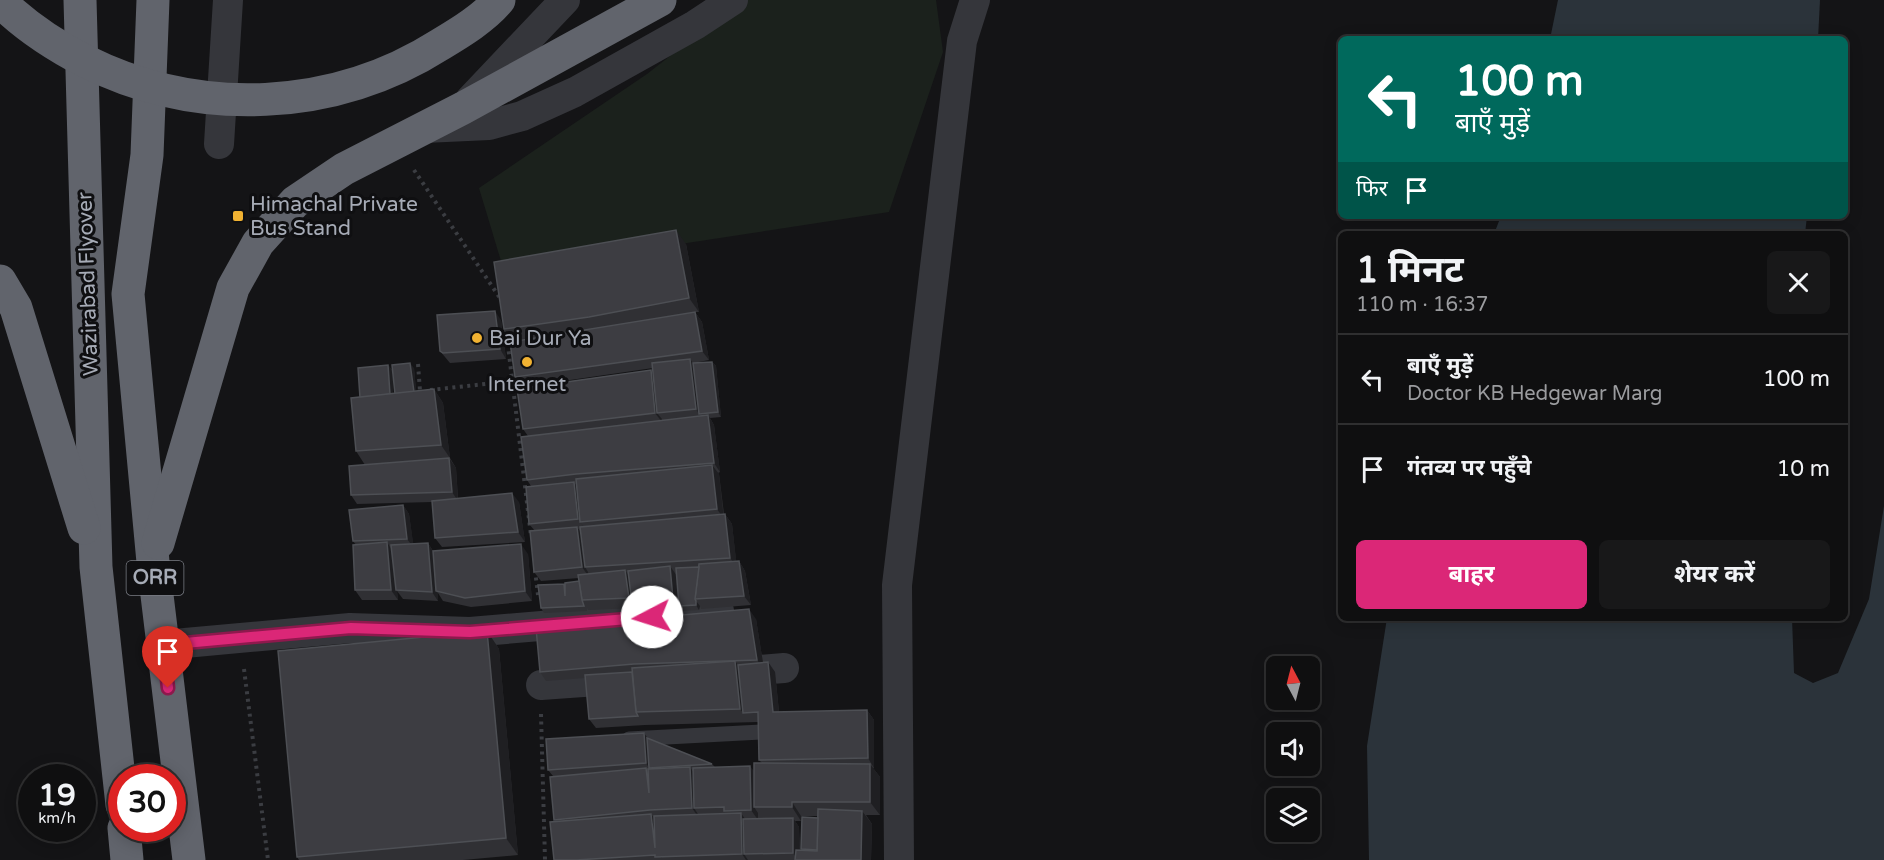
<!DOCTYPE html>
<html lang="hi">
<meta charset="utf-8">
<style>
body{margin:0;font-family:"Varela Round","Noto Sans Devanagari",sans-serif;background:#181819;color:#f1f3f6;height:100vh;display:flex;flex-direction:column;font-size:22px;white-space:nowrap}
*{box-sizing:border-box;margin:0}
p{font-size:20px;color:#9b9c9f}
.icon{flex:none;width:33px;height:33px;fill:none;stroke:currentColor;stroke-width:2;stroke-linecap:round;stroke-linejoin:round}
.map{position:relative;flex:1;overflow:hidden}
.panel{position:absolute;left:1338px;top:231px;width:510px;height:390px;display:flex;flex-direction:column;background:#0f0f10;border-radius:9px;box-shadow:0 3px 15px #0003,0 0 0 2px #2f2f30}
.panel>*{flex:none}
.banner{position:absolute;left:1338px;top:36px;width:510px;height:183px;border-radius:9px;box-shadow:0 3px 15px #0003,0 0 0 2px #2f2f30;background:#00695c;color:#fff;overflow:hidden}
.needle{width:39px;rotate:353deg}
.tools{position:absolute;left:1266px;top:656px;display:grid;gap:12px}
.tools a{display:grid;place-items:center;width:54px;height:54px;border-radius:9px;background:#0f0f10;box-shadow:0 3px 15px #0003,0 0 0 2px #2f2f30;font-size:30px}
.speed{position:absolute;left:18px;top:764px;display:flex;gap:12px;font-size:30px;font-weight:700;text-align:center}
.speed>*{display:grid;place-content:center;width:78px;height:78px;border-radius:50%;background:#0f0f10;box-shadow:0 3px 15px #0003,0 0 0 2px #2f2f30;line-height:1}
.speed small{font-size:15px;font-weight:400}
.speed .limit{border:9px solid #d22;background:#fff;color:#111}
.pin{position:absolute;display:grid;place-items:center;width:51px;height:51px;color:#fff;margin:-62px -26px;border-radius:50% 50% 50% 0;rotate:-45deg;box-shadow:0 0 6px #0007}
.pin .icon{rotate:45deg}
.me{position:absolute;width:66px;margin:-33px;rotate:265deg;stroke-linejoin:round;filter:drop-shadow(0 0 4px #0008)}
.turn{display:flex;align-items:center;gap:21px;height:126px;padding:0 18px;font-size:27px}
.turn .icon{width:78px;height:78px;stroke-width:2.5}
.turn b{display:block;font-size:42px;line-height:51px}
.then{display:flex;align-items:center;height:57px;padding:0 18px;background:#0003;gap:12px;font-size:22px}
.round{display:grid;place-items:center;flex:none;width:63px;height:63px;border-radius:9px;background:#181819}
.head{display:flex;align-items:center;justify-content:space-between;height:102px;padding:0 18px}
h1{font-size:36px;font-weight:700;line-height:45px}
.cta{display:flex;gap:12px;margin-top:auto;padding:12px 18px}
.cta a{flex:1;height:69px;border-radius:9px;background:#db2777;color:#fff;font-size:24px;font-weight:700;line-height:69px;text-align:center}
.cta a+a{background:#181819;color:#f1f3f6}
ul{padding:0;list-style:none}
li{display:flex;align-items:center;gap:18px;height:90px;padding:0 18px;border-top:2px solid #2f2f30}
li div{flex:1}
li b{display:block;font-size:22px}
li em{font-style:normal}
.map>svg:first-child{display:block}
.green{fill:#1b211c}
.water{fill:#2b333a}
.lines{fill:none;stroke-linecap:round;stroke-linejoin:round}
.path{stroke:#3b3d42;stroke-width:4;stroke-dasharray:3 4.5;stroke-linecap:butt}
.lane{stroke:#35363b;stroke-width:15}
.street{stroke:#35363b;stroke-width:30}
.highway{stroke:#61646c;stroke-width:33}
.highway-bridge{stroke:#61646c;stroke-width:33}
.wall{fill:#303034;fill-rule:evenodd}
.shaded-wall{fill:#1f1f22}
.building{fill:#3d3d42;stroke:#4d4f54;stroke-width:1.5}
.route-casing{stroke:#8e194d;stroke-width:15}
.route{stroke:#db2777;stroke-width:10}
.poi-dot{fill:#f1b232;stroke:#0f0f11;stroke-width:2}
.labels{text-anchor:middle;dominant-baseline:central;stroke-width:6;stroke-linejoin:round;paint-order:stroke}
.shield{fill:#0f0f11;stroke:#797c84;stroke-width:1.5}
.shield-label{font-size:20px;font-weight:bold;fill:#a6abb6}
.poi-label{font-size:21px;fill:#a6abb6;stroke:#0f0f11;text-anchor:start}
.street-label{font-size:21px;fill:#a6abb6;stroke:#0f0f11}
</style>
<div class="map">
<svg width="1884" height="860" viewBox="0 0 1884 860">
<rect width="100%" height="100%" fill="#141416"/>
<path class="green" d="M742,0h194l7,52 -54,160 -385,59 -25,-83 168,-114z"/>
<g class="water">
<path d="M1558,0h262l-2,39h-268z"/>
<path d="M1501,216h306l-2,18h-311z"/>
<path d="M1884,506v354h-515l-2,-114 20,-128h405l2,55 19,10 25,-10 31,-74z"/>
</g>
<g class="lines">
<g class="path">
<path d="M414,170l88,131"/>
<path d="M506,329l25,207"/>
<path d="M418,364l2,27h3"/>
<path d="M430,390l83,-9"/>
<path d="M535,570l3,25"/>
<path d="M244,669l24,191"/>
<path d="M541,714l4,146"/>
</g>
<path class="lane" d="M629,739l132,-7"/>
<g class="street">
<path d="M470,100l95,-100"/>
<path d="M424,128l65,-3 33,-9 53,-24 120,-67 38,-25"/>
<path d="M219,144l9,-144"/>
<path d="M163,645l187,-17 120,4 249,-21"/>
<path d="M732,672l52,-4"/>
<path d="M541,685l84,-6"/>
<path d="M899,860l-2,-275 65,-544 13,-41"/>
</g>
<g class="highway">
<path d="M80,0l16,567 26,238"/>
<path d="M153,0l-6,155 -19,139 25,268 36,298"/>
<path d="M0,281l16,27 68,220"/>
<path d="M158,543l75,-255 25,-45 37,-41 49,-33 119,-61 197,-108"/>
<path d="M124,828l3,32"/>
</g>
<path class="highway-bridge" d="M0,1c25,25 54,44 85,60 114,57 249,51 356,-17 20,-12 43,-26 58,-44"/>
</g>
<g class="wall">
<path d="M686,244l13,68h-4l7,10 7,38 -16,3 19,-1 4,4 5,51 -11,1 4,7 6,47 -2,1 1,1 5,40h1l7,10 4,37h3l6,10 6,34 -50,4 -1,-3 -1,4 -17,1 -2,-3v1l-42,3 -3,-4 -47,2 -1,-2v3l-43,2 -3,-5 23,-24 1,2 14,-5v-3l-38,3 -7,-9 1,-41 -6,-7 2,-38 -4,-6 1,-44 -5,-7 128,-59 2,4v-6l-131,19 -7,-10 -2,-35 -9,-13z"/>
<path d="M501,320l5,39 -56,4 -10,-12z"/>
<path d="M388,365l4,5 1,24h2l19,-26 2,23 18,-2 9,14 7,55 6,10 2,30 61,4 6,40 -83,5 -7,-9 -3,-36 -75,2 -6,-9 14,-30 -9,-14 4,-53z"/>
<path d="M403,505l6,9 4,30 15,-1 5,8 95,3 4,47 -61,6 -28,-6 -5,-8v8l-35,-2 -6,-8 1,9h-36l-7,-10 1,-45 -3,-4z"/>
<path d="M756,619l7,44 5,-1 7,10 4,40 88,-2 7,10v48h-1l7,9v38h-14l6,9 -1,36h-317l1,-39 -1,-1 -1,-44 -5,-6 96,-37 3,5 65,26 3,3 39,4 8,-8 -3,-3 -1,-38 -113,3 -49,3 -7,-9 -4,-41 -39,3 -6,-9zM801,816h17v2l-17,31 1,1h-2l-1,-23 -4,-6h6z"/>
<path d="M487,631l12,18 19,206 -55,5h-164l-2,-3z"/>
</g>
<g class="shaded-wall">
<path d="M676,230l10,14 13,68 -10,-14z"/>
<path d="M495,311l6,9 5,39 -6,-10z"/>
<path d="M695,312l7,10 7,38 -7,-9z"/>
<path d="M690,359l7,9 2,46 -3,-5z"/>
<path d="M712,362l4,4 5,51 -3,-5z"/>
<path d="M410,363l4,5 3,31 -3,-5z"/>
<path d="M388,365l4,5 2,33 -4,-5z"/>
<path d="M651,370l6,10v33l5,6v3l-7,-9z"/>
<path d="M434,389l9,14 7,55 -9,-13z"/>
<path d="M708,415l6,10 6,47 -6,-9z"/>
<path d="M449,458l7,10 2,33 -6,-9z"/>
<path d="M712,465l7,9 5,45 -7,-10z"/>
<path d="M574,482l7,10 -1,30 5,7 -7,-10z"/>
<path d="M512,493l7,9 6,40 -7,-10z"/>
<path d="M403,505l6,9 5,34 -7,-9z"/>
<path d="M725,514l7,10 5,43 -7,-9z"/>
<path d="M577,527l7,9 1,31 3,5 1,5 -7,-10z"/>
<path d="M387,542l6,10 5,48 -7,-10z"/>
<path d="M428,543l6,10 2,38 2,2v8l-6,-9z"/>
<path d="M521,544l7,10 4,47 -7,-10z"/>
<path d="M739,561l6,10 6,34 -7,-9z"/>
<path d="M670,566l7,10 2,30 1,3 -7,-10z"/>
<path d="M625,570l7,10v23l-3,-5z"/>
<path d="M696,601l4,5 -1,4 -3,-5z"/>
<path d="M749,609l7,10 8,50 -7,-9z"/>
<path d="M487,631l12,18 19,206 -12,-17z"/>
<path d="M735,661l10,14 -2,38 -3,-4z"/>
<path d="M768,662l7,10 5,50 -7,-10z"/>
<path d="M867,710l7,10v48l-6,-10z"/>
<path d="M644,733l7,10 -2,25 -3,-5z"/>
<path d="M870,764l10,13v38l-10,-13z"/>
<path d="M750,766l7,9 -3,32 4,6v7l-7,-10z"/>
<path d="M690,767l6,9 -2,32 4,6 1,4 -7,-10z"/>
<path d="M792,802l9,14v5l-9,-14z"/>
<path d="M862,811l10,13 -1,36h-10z"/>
<path d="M741,813l6,9 -3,32 4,6h-2l-4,-6z"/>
<path d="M651,814l7,10 4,34 -7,-10z"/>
<path d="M793,818l6,9 1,33h-2l-5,-7z"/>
</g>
<g class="building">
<path d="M676,230l13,68 -100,19 -85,12 -10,-67z"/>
<path d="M495,311l5,38 -57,4 -3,-2 -3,-36z"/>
<path d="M695,312l7,39 -187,26 -5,-35z"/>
<path d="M690,359l6,50 -39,4 -5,-50z"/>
<path d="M712,362l6,50 -19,2 -6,-51z"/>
<path d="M410,363l4,29 -19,2 -3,-29z"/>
<path d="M388,365l2,29 -30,4 -2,-30z"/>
<path d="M651,370l4,43 -132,16 -6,-40z"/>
<path d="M434,389l7,56 -85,6 -5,-53z"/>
<path d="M708,415l6,48 -138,11 -49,6 -6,-43z"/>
<path d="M449,458l3,34 -101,3 -2,-29z"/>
<path d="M712,465l5,44 -137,13 -4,-43z"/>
<path d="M574,482l4,37 -49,5 -3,-37z"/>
<path d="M512,493l6,39 -83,6 -3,-37z"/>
<path d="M403,505l4,34 -54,2 -4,-31z"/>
<path d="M725,514l5,44 -145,9 -5,-40z"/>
<path d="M577,527l5,40 -48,5 -4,-41z"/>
<path d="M387,542l4,48h-36l-2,-45z"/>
<path d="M428,543l4,49 -36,-2 -5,-45z"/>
<path d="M521,544l4,47 -60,7 -29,-7 -3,-40z"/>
<path d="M739,561l5,35 -49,3 4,-35z"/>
<path d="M670,566l3,33 -41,4 -4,-32z"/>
<path d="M699,567l-4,32 1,2v4l-17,1 -3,-38z"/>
<path d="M625,570l4,28 -47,2 -4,-25z"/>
<path d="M579,581l3,19 2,6 -43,2 -3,-23 26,-1 1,12v-13z"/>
<path d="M749,609l8,51 -123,4 -94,8 -4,-44z"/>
<path d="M487,631l19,207 -209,19 -19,-206z"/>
<path d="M735,661l5,48 -104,3 -4,-44z"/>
<path d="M768,662l5,50 94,-2 1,48 -109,2 -1,-48 -15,1 -5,-48z"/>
<path d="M632,672l4,40 2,4 -49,3 -4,-44z"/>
<path d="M644,733l2,30 -98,7 -2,-31z"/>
<path d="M647,738l65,26 -63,4z"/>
<path d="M754,763l116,1v38h-78v5h-38z"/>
<path d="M750,766l1,44 -27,1v-4l-30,1 -1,-40z"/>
<path d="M690,767l2,41 -42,2 -96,10 -4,-43 96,-9 3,25 -1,-24z"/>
<path d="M818,809l44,2 -1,49h-66l1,-10 21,1z"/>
<path d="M741,813l1,41 -87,3v-2l-79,5h-22l-4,-38 101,-8 4,34 -1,-32z"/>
<path d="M802,817l16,1 -1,32 -16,-1z"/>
<path d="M793,818v35l-49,1 -1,-35z"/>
</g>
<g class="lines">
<g class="route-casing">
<path id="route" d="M168,688l-5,-43 188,-17 119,4 182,-15"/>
</g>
<use href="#route" class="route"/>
</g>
<g class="poi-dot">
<rect x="232" y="210" width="12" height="12" rx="3"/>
<circle cx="477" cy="338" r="6"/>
<circle cx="527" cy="362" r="6"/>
</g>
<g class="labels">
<rect class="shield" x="126.5" y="561" width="57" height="34" rx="4.5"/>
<g class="shield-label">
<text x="155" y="578">ORR</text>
</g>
<g class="poi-label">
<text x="250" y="204">Himachal Private<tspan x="250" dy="24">Bus Stand</tspan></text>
<text x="489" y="338">Bai Dur Ya</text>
<text x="527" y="384" text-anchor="middle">Internet</text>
</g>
<g class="street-label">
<text transform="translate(88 284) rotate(-92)">Wazirabad Flyover</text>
</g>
</g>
</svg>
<div class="tools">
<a><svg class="needle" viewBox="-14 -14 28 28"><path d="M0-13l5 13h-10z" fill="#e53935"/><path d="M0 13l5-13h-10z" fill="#9b9c9f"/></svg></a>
<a><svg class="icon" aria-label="sound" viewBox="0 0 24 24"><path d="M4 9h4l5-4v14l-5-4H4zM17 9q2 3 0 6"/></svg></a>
<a><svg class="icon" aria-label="layers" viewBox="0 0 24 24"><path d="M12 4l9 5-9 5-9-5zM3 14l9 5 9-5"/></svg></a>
</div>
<div class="speed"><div>19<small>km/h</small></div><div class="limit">30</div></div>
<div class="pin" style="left:168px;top:688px;background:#d93025"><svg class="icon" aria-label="arrive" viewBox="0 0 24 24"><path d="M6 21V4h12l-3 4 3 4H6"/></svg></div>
<svg class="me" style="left:652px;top:617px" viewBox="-20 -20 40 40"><circle r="19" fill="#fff"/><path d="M0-13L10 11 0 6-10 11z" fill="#db2777"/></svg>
<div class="banner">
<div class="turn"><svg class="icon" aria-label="left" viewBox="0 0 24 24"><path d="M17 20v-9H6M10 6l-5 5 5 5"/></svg><div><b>100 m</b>बाएँ मुड़ें</div></div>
<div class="then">फिर<svg class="icon" aria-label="arrive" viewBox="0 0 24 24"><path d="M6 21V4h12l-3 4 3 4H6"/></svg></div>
</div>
<section class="panel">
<div class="head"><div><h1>1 मिनट</h1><p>110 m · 16:37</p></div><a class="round"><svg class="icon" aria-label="close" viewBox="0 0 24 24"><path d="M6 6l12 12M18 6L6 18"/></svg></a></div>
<ul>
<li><svg class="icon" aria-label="left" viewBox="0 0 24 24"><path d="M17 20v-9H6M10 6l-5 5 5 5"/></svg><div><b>बाएँ मुड़ें</b><p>Doctor KB Hedgewar Marg</p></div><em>100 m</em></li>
<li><svg class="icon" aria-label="arrive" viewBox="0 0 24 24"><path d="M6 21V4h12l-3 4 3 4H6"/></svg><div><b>गंतव्य पर पहुँचे</b></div><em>10 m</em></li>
</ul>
<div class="cta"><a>बाहर</a><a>शेयर करें</a></div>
</section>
</div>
